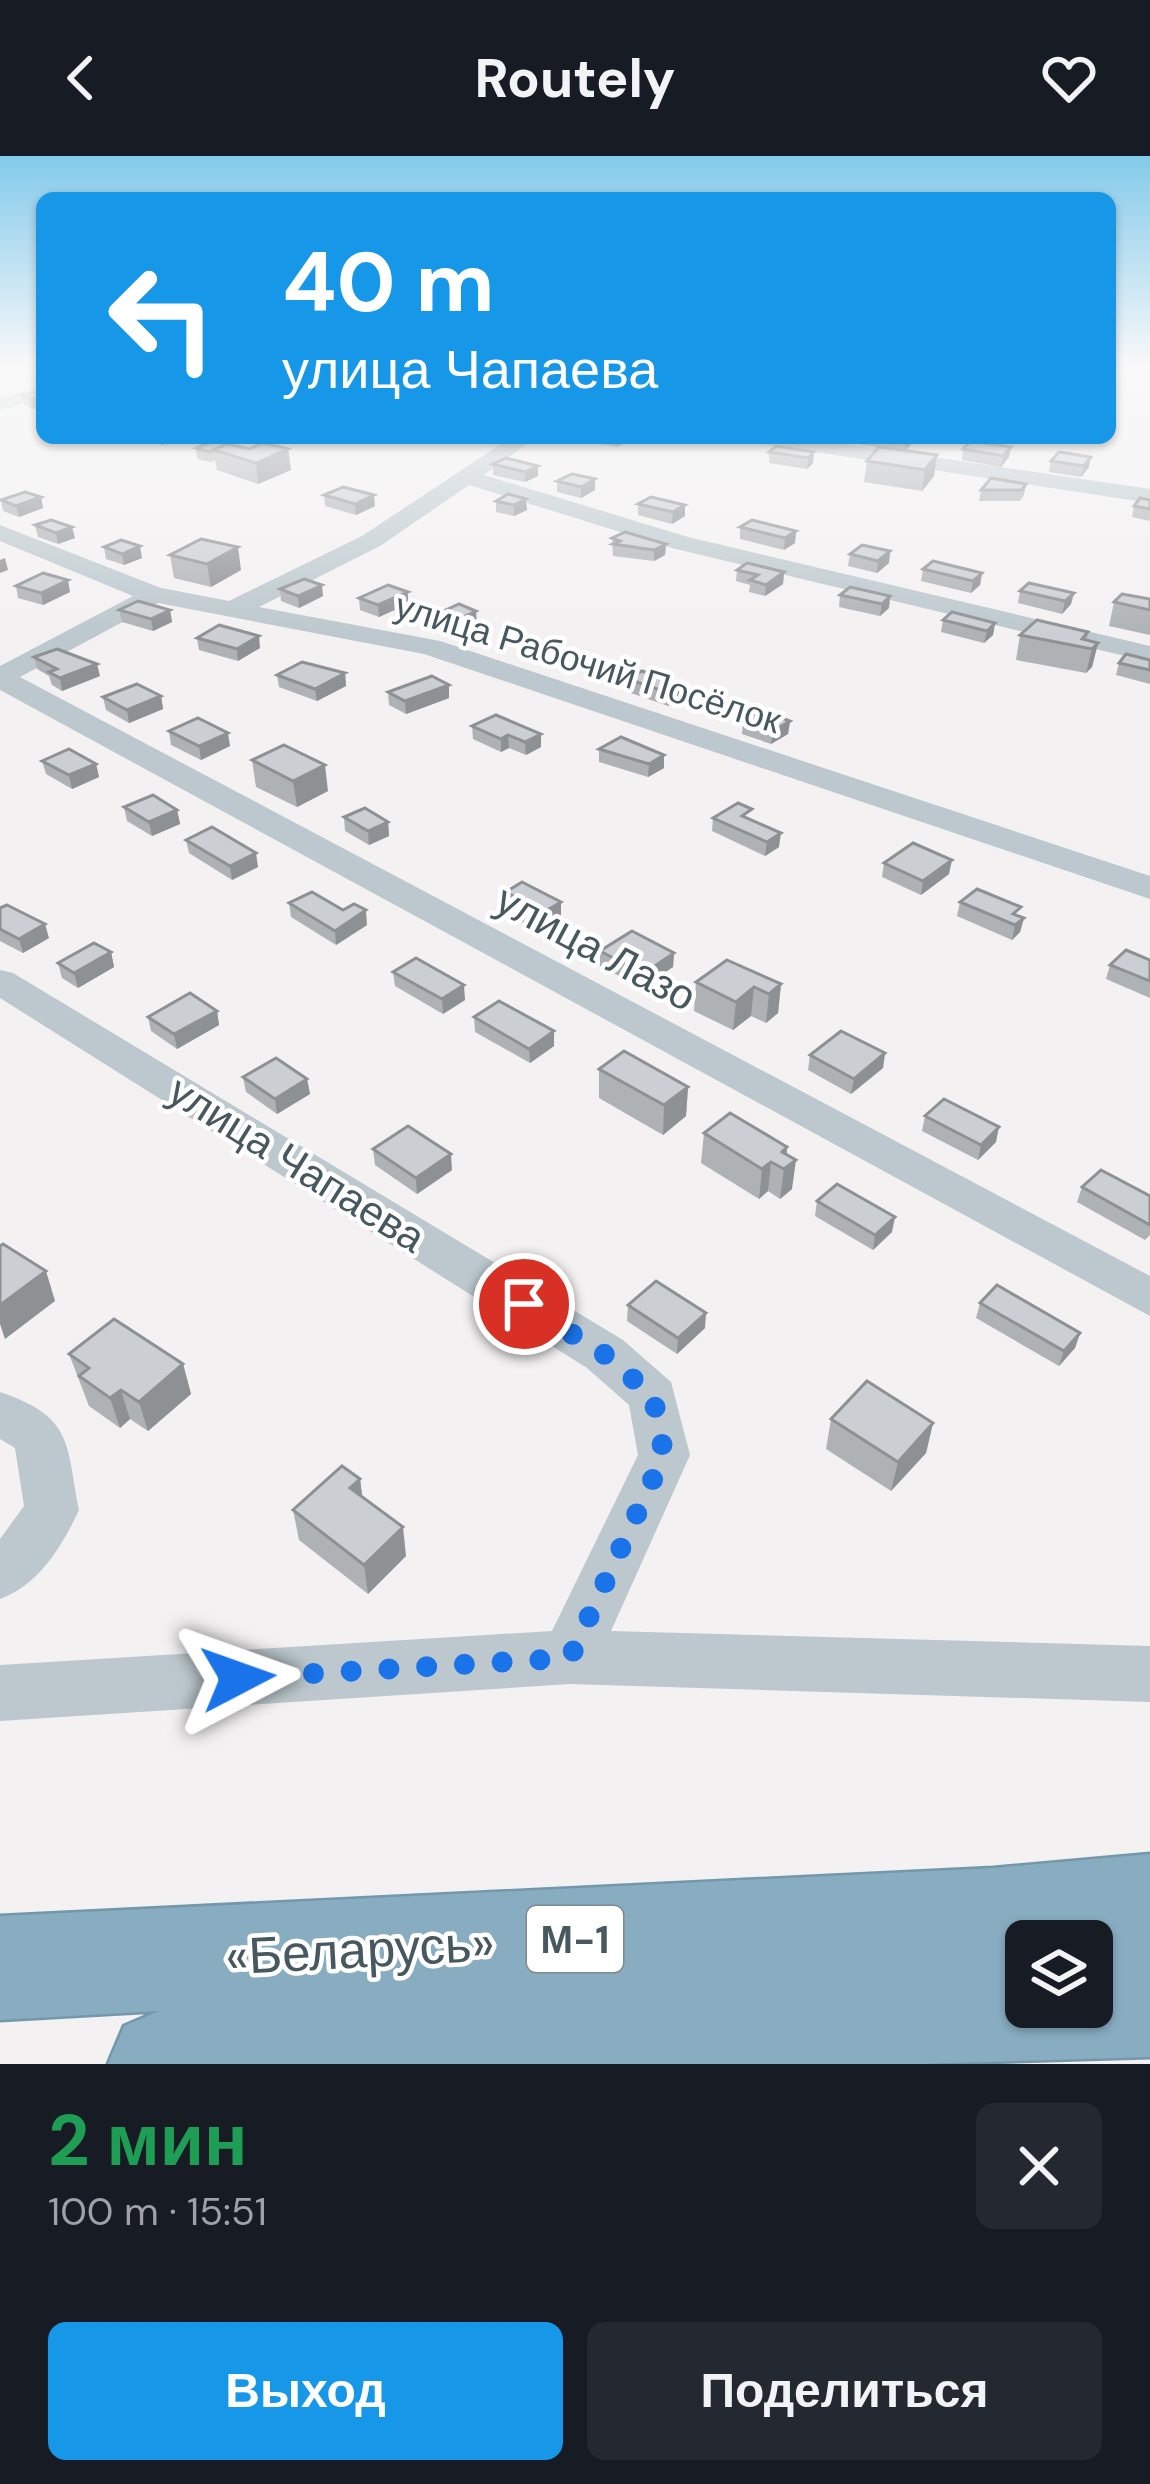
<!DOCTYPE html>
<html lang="ru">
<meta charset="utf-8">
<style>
body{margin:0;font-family:"DM Sans",sans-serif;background:#242831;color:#f1f3f6;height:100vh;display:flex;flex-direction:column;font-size:45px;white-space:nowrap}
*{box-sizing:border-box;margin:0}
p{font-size:39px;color:#9ea1a6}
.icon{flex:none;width:66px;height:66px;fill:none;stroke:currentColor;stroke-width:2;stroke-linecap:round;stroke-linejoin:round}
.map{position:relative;height:1908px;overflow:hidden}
.details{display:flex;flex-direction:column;background:#171b24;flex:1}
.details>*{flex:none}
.hud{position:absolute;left:36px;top:36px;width:1080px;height:252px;border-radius:18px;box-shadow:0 3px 9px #0004;background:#1697e7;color:#fff;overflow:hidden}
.tools{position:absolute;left:1005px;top:1764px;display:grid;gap:24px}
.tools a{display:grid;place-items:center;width:108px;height:108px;border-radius:18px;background:#171b24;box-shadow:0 3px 9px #0004;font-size:60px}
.pin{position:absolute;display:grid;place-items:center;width:102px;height:102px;color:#fff;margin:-51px;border:6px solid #fff;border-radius:50%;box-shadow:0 3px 12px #0007}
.me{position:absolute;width:132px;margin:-66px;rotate:86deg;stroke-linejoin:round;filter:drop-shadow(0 0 9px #0008)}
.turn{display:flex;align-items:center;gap:42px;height:252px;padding:0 48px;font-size:54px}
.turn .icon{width:156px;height:156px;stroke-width:2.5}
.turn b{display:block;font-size:84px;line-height:102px}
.round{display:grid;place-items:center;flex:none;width:126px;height:126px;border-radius:18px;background:#242831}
.summary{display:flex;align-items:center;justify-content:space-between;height:204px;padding:0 48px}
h1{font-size:72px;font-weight:700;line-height:90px;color:#1e9e55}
.primary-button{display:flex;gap:24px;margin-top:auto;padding:24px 48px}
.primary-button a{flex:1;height:138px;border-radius:18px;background:#1697e7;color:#fff;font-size:48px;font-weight:700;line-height:138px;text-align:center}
.primary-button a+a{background:#242831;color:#f1f3f6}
header{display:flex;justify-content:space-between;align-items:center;height:156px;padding:0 48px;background:#171b24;font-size:54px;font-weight:700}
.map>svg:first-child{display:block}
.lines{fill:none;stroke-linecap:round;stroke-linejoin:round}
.highway-casing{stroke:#7398ac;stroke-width:5}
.minor{fill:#bcc8cd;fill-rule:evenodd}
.highway{fill:#88adc0;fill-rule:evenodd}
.wall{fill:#afb2b5}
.shaded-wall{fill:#8e9194}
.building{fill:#cbcfd3;stroke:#8e9194;stroke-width:3}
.route{stroke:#1a73e8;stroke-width:21;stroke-dasharray:0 37.8}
.labels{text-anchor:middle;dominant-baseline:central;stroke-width:9;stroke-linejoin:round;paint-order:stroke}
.far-street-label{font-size:36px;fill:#48585f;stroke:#fff}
.shield{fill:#fff;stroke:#7f8a8f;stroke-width:3}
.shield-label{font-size:39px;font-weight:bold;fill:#48585f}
.street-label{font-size:42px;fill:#48585f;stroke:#fff}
.near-street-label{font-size:51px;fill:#48585f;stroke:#fff}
</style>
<header><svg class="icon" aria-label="back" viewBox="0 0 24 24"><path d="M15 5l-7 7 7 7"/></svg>Routely<svg class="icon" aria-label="heart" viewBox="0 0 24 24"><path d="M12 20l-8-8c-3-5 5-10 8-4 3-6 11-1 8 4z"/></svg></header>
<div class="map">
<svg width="1150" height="1908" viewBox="0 0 1150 1908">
<rect width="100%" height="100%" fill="#f3f1f1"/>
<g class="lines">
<g class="highway-casing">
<path id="highway" d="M1150,1698v203l-231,7h-811l16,-38 35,-15 -159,9v-104l993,-48zM1026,1785h66v66h-66z"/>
</g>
<g class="minor">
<path d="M42,231v12l-42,11v-12z"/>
<path d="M510,282h25l-51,37 204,62 462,109v16l-478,-114 -203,-63 -89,61 -121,61 181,34 710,235v23l-726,-245 -266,-51 -138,74 1130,599v40l-1150,-626v-24l133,-70 -133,-55v-16l161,63 68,13 133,-65z"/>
<path d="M752,282h53l345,51v14l-387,-59z"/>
<path d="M0,814l13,3 610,367 48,42 19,73 -79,176 539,15v56l-580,-18 -570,37v-56l552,-34 86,-176 -9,-50 -42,-37 -587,-370z"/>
<path d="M0,1236c73,25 66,50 79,118 -17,36 -40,75 -79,89v-60l24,-33 -9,-58 -15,-9z"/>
</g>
<use href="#highway" class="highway"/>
</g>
<g class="wall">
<path d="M42,234l-9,19 -9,-4 -2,-10z"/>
<path d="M146,282h32v1l-16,6 -16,-5z"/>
<path d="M592,282h36v3l-11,6 -25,-5z"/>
<path d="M858,282h59l-12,13 29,25 -12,15 -58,-9 3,-21 12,-13 -22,-4z"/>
<path d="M196,292l92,1 3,21 -33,14 -41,-14 -2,-10 -4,2 -14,-3z"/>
<path d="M963,293l46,8 -8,10 -39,-7z"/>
<path d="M769,296h45l-1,11 -6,6 -38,-6z"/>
<path d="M506,302l32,18 -13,6 -32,-7v-11z"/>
<path d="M1051,305l38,6 -8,10 -32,-5z"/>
<path d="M595,323v11l-14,8 -24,-6v-11z"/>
<path d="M1026,328l-2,11 -4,6h-41l2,-11z"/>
<path d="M324,339l51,11 -19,9 -31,-9z"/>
<path d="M41,341l2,11 -24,9 -16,-6 -2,-11z"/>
<path d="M1150,344v21l-18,-4 2,-11z"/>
<path d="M496,345l31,9 -13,6 -18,-4z"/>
<path d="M638,348l47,1v11l-13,8 -34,-9z"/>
<path d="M35,369l40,13 -17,6 -20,-7z"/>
<path d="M740,371l56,4 -1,12 -11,7 -44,-11z"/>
<path d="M612,382l54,6 -1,11 -11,6 -41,-5z"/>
<path d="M104,391l38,11 -18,7 -18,-6z"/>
<path d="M890,395l-1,12 -12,10 -29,-7 2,-12z"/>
<path d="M170,399l71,15 -30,17 -37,-9z"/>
<path d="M923,413l59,4 -2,12 -9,8 -50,-12z"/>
<path d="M737,414l47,2 -1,12 -18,12 -16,-4 1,-7 -14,-4z"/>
<path d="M1029,427l42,21 -9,10 -44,-11 2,-12z"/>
<path d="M16,430l54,6 -27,13 -25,-7z"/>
<path d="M280,433l43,7 -24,12 -18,-7z"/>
<path d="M408,436v12l-29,13 -19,-7 -1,-12z"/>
<path d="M840,439l50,1 -1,12 -9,8 -41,-9z"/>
<path d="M1150,443v36l-41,-9 5,-24z"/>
<path d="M119,454h51l2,12 -19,9 -31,-9z"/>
<path d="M431,461l46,6 -27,13 -18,-7z"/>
<path d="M943,464l52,3 -2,12 -9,8 -43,-11z"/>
<path d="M1088,476l-1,8 11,3 -6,24 -6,6 -70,-13 4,-25z"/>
<path d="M197,482l63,10 -22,13 -39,-11z"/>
<path d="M34,501l66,19 -38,15 -10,-6 -3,-9 -12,-7z"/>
<path d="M1150,504v24l-34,-9 3,-12z"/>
<path d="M345,517l1,13 -29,15 -38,-14 -2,-12z"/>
<path d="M628,523l54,18 -14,9 -40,-14z"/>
<path d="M449,529v13l-43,16 -17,-9 -1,-13z"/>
<path d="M161,540l2,13 -34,14 -23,-13 -3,-13z"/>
<path d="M743,565h47l-2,13 -17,10 -29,-10z"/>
<path d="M472,570l69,8v13l-15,8 -17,-7 -8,4 -28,-13z"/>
<path d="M169,575l61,15 -29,14 -30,-15z"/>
<path d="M599,593l65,6v13l-16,9 -49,-15z"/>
<path d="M252,604l76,31 -31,16 -41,-20z"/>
<path d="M42,605l54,3 3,13 -27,12 -26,-15z"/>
<path d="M124,651l53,3 3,14 -28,12 -25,-15z"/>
<path d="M344,661l44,5 1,14 -20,9 -24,-14z"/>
<path d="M713,662l38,2 28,27 -14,9 -53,-25z"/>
<path d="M186,684l72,27 -26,13 -43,-27z"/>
<path d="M884,707l65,11 -28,21 -39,-18z"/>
<path d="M506,736l55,24 -23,14 -28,-14v-8l-4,-2z"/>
<path d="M960,746l64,16 -4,14 -8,8 -55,-24z"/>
<path d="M289,747l78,22 -31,20 -45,-28z"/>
<path d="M0,752l49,30 -26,15 -23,-12z"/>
<path d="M600,795l74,2 -1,14 -31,21 -42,-22z"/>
<path d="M111,796l3,15 -36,21 -16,-10 -4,-15z"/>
<path d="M1150,804v38l-44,-19 4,-14z"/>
<path d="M393,816l72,28 -22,14 -48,-28z"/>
<path d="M696,826l85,2 -3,29 -12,10 -15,-7 -18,14 -39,-19z"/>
<path d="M217,855l2,14 -42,24 -26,-18 -3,-14z"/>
<path d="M474,861l80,29 -24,17 -55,-31z"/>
<path d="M885,897l-2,15 -32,26 -43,-24 2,-15z"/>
<path d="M599,913l89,18 -2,29 -23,19 -64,-37z"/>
<path d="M243,921l64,2 3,15 -33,20 -31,-22z"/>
<path d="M925,960l71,26 -18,18 -56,-29z"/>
<path d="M704,977l83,14v7l5,35 -12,10 -12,-8 -9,8 -58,-36z"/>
<path d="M373,993l79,21 -35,24 -42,-29z"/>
<path d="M1082,1031l68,9v39l-5,5 -68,-38z"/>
<path d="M817,1045l75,31 -19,18 -58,-34z"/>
<path d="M980,1147l100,30 -5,15 -16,18 -83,-48z"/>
<path d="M628,1149l77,23 -28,26 -50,-33z"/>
<path d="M69,1198l114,10 8,30 -43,37 -18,-12 -10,9 -31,-22z"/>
<path d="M831,1263l102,4 -7,30 -35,38 -65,-42z"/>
<path d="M360,1323l2,18 44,59 -38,38 -69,-54 -6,-30z"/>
</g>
<g class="shaded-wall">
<path d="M42,241v10l-9,2 -2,-10z"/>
<path d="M161,282h17v1l-16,6z"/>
<path d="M617,282h11v3l-11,6z"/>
<path d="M906,282h11l-13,14z"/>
<path d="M1011,291l-2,10 -8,10 2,-11z"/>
<path d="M288,293l3,21 -33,14 -2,-21z"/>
<path d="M814,296l-1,11 -6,6 1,-11z"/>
<path d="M937,299l-3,21 -12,15 3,-21z"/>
<path d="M1091,301l-2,10 -8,10 3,-11z"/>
<path d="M538,310v10l-13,6v-10z"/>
<path d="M595,323v11l-14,8v-11z"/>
<path d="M374,339l1,11 -19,9 -1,-11z"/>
<path d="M41,341l2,11 -24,9 -3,-11z"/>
<path d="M526,343l1,11 -13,6v-11z"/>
<path d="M685,349v11l-13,8 1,-12z"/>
<path d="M72,371l3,11 -17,6 -2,-11z"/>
<path d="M796,375l-1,12 -11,7 1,-12z"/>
<path d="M666,388l-1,11 -11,6v-11z"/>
<path d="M140,390l2,12 -18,7 -2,-11z"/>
<path d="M238,391l3,23 -30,17 -4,-23z"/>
<path d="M890,395l-1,12 -12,10 1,-12z"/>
<path d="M5,402l3,12 -8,3v-13z"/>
<path d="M784,416l-1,12 -18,12 1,-11z"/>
<path d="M982,417l-2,12 -9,8 2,-12z"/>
<path d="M68,424l2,12 -27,13 -2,-12z"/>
<path d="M322,429l1,11 -24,12 -1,-12z"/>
<path d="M408,436v12l-29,13 -1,-12z"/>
<path d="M1074,437l-3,11 -9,10 3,-13z"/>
<path d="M890,440l-1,12 -9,8 2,-12z"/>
<path d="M170,454l2,12 -19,9 -2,-12z"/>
<path d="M476,455l1,12 -27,13 -1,-12z"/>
<path d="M995,467l-2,12 -9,8 3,-12z"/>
<path d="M259,480l1,12 -22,13 -1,-12z"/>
<path d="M1098,487l-6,24 -6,6 6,-24z"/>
<path d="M97,508l3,12 -38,15 -2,-13z"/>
<path d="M345,517l1,13 -29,15 -2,-12z"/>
<path d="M449,529v13l-43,16 -1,-13z"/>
<path d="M682,529v12l-14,9 1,-13z"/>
<path d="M161,540l2,13 -34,14 -2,-13z"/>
<path d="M790,565l-2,13 -17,10 2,-13z"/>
<path d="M228,577l2,13 -29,14 -2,-14z"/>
<path d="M541,578v13l-15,8 -1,-13z"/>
<path d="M508,579l1,13 -8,4v-13z"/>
<path d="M664,599v13l-16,9 1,-13z"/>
<path d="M96,608l3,13 -27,12 -3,-14z"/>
<path d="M325,609l3,26 -31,16 -4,-26z"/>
<path d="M177,654l3,14 -28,12 -3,-14z"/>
<path d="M388,666l1,14 -20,9 -1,-14z"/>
<path d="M781,677l-2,14 -14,9 2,-14z"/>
<path d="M256,697l2,14 -26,13 -2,-14z"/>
<path d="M952,704l-3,14 -28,21 2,-14z"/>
<path d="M561,746v14l-23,14 -1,-14z"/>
<path d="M366,754l1,15 -31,20 -1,-14z"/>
<path d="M1024,762l-4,14 -8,8 3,-15z"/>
<path d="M45,768l4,14 -26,15 -4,-14z"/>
<path d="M111,796l3,15 -36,21 -4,-15z"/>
<path d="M674,797l-1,14 -31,21 1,-14z"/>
<path d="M781,828l-3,29 -12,10 3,-29z"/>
<path d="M464,829l1,15 -22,14 -1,-15z"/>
<path d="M754,831l-3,29 -18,14 3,-28z"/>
<path d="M217,855l2,14 -42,24 -3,-15z"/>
<path d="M554,875v15l-24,17 -1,-14z"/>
<path d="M885,897l-2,15 -32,26 3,-15z"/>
<path d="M307,923l3,15 -33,20 -2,-15z"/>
<path d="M688,931l-2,29 -23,19 1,-30z"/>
<path d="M999,971l-3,15 -18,18 3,-15z"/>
<path d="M787,991l-2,21 11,-8 -4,29 -12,10 4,-30 -2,-17z"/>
<path d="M451,998l1,16 -35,24 -1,-16z"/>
<path d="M771,1006l-3,29 -9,8 3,-30z"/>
<path d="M895,1061l-3,15 -19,18 2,-15z"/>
<path d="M46,1115l9,30 -50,38 -5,-15v-19z"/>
<path d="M706,1157l-1,15 -28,26 1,-16z"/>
<path d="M1080,1177l-5,15 -16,18 5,-15z"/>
<path d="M183,1208l8,30 -43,37 -9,-29z"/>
<path d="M121,1234l9,29 -10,9 -10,-30z"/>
<path d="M933,1267l-7,30 -35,38 7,-29z"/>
<path d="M360,1323l4,30 -14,-21z"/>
<path d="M403,1371l3,29 -38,38 -4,-29z"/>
</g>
<g class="building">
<path d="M42,234v7l-11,2 -9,-4z"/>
<path d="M214,285l14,3 -19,8 -13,-4z"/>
<path d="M971,285l40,6 -8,9 -40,-7z"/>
<path d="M263,287l25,6 -32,14 -42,-13 13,-6 22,5z"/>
<path d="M776,290l38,6 -6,6 -39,-6z"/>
<path d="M879,291l58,8 -12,15 -58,-9z"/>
<path d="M1059,296l32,5 -7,9 -33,-5z"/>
<path d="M506,302l32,8 -13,6 -32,-8z"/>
<path d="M572,318l23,5 -14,8 -24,-6z"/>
<path d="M991,322l35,6 -4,6h-41z"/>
<path d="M343,331l31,8 -19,9 -31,-9z"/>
<path d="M25,336l16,5 -25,9 -15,-6z"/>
<path d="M508,338l18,5 -12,6 -18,-4z"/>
<path d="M651,341l34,8 -12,7 -35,-8z"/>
<path d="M1140,342l10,2v9l-16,-3z"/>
<path d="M51,364l21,7 -16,6 -21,-8z"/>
<path d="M752,364l44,11 -11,7 -45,-11z"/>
<path d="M625,376l41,12 -12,6 -41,-6 7,-3 -8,-3z"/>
<path d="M201,383l37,8 -31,17 -37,-9z"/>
<path d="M121,384l19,6 -18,8 -18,-7z"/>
<path d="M862,389l28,6 -12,10 -28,-7z"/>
<path d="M933,405l49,12 -9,8 -50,-12z"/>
<path d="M747,407l37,9 -18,13 -16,-5 8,-5 -21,-5z"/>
<path d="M43,417l25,7 -27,13 -25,-7z"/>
<path d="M304,423l18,6 -24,11 -18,-7z"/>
<path d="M1029,427l45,10 -9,8 -45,-10z"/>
<path d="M388,429l20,7 -30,13 -19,-7z"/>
<path d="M850,431l40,9 -8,8 -42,-9z"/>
<path d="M1122,438l28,5v11l-36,-8z"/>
<path d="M138,445l32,9 -19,9 -32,-9z"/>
<path d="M459,448l17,7 -27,13 -18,-7z"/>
<path d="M952,456l43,11 -8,8 -44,-11z"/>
<path d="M1037,464l51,12 -6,7 16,4 -6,6 -72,-14z"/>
<path d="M219,469l40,11 -22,13 -40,-11z"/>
<path d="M57,493l40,15 -37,14 -11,-6 8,-3 -23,-12z"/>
<path d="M1126,498l24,6v10l-31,-7z"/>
<path d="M302,506l43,11 -30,16 -38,-14z"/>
<path d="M642,515l40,14 -13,8 -41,-14z"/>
<path d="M432,520l17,9 -44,16 -17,-9z"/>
<path d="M137,528l24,12 -34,14 -24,-13z"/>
<path d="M760,554l30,11 -17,10 -30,-10z"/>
<path d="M496,559l45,19 -16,8 -17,-7 -7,4 -29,-13z"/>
<path d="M198,562l30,15 -29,13 -30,-15z"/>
<path d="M621,581l43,18 -15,9 -50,-15z"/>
<path d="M284,589l41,20 -32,16 -41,-21z"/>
<path d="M69,593l27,15 -27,11 -27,-14z"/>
<path d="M153,639l24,15 -28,12 -25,-15z"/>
<path d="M738,647l14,6 -10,7 39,17 -14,9 -54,-24z"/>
<path d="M365,652l23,14 -20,9 -24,-14z"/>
<path d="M212,671l44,26 -26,13 -44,-26z"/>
<path d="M913,687l39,17 -29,21 -39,-18z"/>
<path d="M522,726l39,20 -24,14 -27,-14 7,-4 -11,-6z"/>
<path d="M977,733l44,18 -8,7 11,4 -9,7 -55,-23z"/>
<path d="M312,736l31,18 11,-6 12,6 -31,21 -46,-28z"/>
<path d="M7,749l38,19 -26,15 -19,-10v-21z"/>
<path d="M632,775l42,22 -31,21 -43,-23z"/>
<path d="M94,787l17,9 -37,21 -16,-10z"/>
<path d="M1126,794l24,10v21l-40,-16z"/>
<path d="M416,802l48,27 -22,14 -49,-27z"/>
<path d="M727,804l54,24 -12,10 -15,-7 -18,15 -40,-20z"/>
<path d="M190,837l27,18 -43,23 -26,-17z"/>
<path d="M499,845l55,30 -25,18 -55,-32z"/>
<path d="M841,875l44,22 -31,26 -44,-24z"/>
<path d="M624,895l64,36 -24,18 -65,-36z"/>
<path d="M276,902l31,21 -32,20 -32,-22z"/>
<path d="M944,943l55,28 -18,18 -56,-29z"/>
<path d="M730,957l57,34 -5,5 14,8 -12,9 -13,-7 -9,7 -58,-36z"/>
<path d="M408,970l43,28 -35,24 -43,-29z"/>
<path d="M1101,1014l49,26v29l-68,-38z"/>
<path d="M837,1028l58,33 -20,18 -58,-34z"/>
<path d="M3,1088l43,27 -46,34v-59z"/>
<path d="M656,1125l50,32 -28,25 -50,-33z"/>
<path d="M997,1129l83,48 -16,18 -84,-48z"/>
<path d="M114,1163l69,45 -44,38 -18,-12 -11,8 -31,-22 10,-8 -20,-14z"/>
<path d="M867,1225l66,42 -35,39 -67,-43z"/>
<path d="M342,1310l18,13 -10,9 53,39 -39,38 -71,-55z"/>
</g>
<linearGradient id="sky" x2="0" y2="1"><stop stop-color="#83caea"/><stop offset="0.44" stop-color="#faf9f9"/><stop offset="1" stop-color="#faf9f9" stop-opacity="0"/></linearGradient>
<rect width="1150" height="481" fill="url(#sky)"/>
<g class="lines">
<path class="route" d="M238,1522l332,-20 94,-203 -11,-59 -49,-42 -80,-50"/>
</g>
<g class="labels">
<g class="far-street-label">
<text transform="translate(588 507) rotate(17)">улица Рабочий Посёлок</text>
</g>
<rect class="shield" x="527" y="1750" width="96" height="66" rx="9"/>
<g class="shield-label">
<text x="575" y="1783">М-1</text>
</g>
<g class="street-label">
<text transform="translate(596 792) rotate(28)">улица Лазо</text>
<text transform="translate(297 1008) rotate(32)">улица Чапаева</text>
</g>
<g class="near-street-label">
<text transform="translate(360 1794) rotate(-3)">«Беларусь»</text>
</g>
</g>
</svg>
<div class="tools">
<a><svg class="icon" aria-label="layers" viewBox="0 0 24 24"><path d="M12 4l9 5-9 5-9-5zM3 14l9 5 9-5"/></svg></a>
</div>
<div class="pin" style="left:524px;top:1148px;background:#d93025"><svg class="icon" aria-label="arrive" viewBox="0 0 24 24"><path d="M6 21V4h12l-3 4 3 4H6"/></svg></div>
<svg class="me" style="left:238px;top:1522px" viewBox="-20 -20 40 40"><path d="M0-17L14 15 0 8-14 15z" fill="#1a73e8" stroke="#fff" stroke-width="4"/></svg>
<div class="hud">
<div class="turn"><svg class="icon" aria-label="left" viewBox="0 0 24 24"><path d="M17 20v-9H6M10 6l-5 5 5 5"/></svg><div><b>40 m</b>улица Чапаева</div></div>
</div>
</div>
<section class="details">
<div class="summary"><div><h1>2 мин</h1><p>100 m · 15:51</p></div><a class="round"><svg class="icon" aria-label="close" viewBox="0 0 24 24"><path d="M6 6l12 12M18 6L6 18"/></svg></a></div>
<div class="primary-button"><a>Выход</a><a>Поделиться</a></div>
</section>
